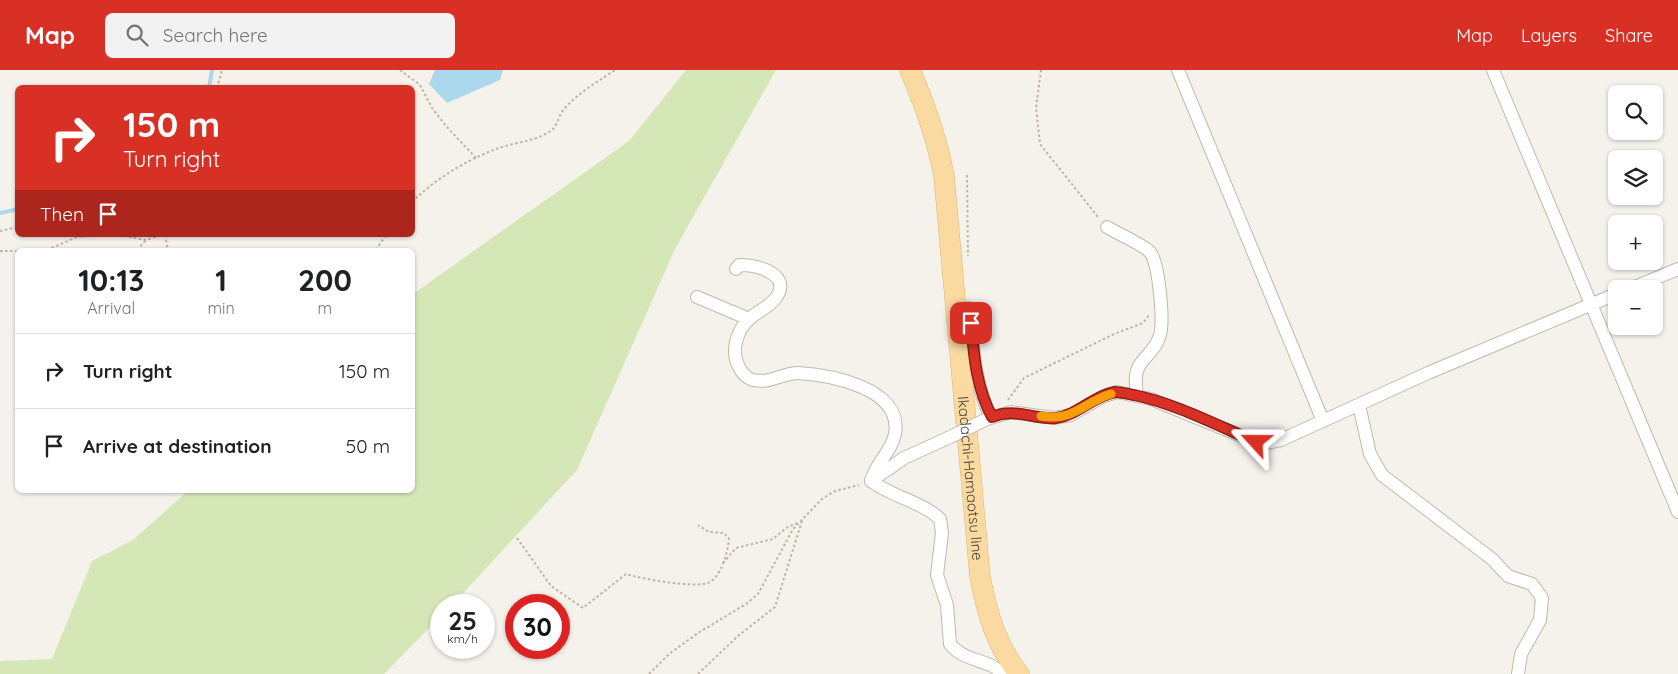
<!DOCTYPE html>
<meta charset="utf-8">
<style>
body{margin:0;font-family:Quicksand,sans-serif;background:#f2f2f2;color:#202124;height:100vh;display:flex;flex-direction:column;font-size:19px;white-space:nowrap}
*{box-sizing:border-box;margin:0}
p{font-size:16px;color:#757577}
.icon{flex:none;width:28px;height:28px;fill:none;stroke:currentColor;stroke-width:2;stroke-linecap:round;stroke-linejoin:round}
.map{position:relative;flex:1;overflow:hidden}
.drawer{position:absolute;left:15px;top:178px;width:400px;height:245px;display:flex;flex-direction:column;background:#fff;border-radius:8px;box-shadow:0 1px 4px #0004}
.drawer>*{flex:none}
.guide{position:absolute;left:15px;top:15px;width:400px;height:152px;border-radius:8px;box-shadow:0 1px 4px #0004;background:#d93025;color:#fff;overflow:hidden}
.buttons{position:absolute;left:1608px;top:15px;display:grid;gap:10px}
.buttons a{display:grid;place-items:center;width:55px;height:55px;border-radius:8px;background:#fff;box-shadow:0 1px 4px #0004;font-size:25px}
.speed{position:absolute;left:430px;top:524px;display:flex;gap:10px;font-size:25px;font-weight:700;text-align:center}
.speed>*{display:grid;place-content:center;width:65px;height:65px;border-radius:50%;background:#fff;box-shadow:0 1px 4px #0004;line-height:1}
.speed small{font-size:12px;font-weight:400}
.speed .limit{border:8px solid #d22;background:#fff;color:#111}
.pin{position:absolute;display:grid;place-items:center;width:42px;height:42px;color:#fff;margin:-21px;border-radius:10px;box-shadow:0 2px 8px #0006}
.me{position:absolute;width:55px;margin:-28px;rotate:294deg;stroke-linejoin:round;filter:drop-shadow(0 0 4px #0008)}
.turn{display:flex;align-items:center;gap:18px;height:105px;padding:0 25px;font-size:22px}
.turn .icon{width:65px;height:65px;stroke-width:2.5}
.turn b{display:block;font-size:35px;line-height:42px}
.then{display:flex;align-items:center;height:48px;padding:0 25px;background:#0003;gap:10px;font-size:19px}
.eta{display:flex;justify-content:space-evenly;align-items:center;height:85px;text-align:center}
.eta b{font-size:30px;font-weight:700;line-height:35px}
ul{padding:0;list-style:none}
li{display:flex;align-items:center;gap:15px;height:75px;padding:0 25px;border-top:1px solid #e0e0e0}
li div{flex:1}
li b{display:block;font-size:19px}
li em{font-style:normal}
header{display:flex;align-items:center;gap:30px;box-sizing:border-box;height:70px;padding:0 25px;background:#d93025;color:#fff}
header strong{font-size:24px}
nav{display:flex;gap:28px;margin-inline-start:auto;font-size:18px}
.search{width:350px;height:45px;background:#f2f2f2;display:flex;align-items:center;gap:12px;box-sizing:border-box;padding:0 18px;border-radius:8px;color:#757577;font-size:19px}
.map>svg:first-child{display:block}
.green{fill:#d5e7b7}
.water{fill:#acd8ee}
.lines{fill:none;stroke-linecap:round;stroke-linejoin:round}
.stream{stroke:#acd8ee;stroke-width:4}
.street-casing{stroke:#c0b9ae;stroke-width:14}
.primary-casing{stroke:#dfb570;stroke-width:21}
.path{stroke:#c2b3a0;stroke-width:2;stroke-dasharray:2.5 2.5;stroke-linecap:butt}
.street{stroke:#fff;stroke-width:12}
.primary{stroke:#fadaa0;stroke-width:20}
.street-bridge-casing{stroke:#c0b9ae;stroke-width:14;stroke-linecap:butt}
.street-bridge{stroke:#fff;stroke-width:12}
.route-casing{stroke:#8d1f18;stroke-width:12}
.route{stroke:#d93025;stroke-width:9}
.slow{stroke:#f59e0b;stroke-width:9}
.labels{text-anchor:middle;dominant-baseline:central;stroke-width:4;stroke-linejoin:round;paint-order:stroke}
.street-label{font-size:15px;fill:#494239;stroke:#fff}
</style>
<header>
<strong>Map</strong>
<div class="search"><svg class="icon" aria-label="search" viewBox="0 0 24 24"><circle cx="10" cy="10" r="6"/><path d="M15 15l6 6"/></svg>Search here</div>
<nav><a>Map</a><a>Layers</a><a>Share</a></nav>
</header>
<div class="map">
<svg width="1678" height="604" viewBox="0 0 1678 604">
<rect width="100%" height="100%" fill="#f5f2ec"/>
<path class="green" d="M686,0h90l-101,179 -98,221 -125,135h-11v11l-57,58h-384v-13l52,-2 40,-98 41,-21 56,-50h223l1,-196 216,-153z"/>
<path class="water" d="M435,0h68l-3,10 -53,23 -18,-19z"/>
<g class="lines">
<g class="stream">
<path d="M209,18l3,-18"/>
<path d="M0,143l18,-4"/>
</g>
<g class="street-casing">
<g id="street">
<path d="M1178,0l145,351"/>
<path d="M1493,0l185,442"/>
<path d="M1107,157c11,7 35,17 43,25 9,12 15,72 9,86 -4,12 -14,18 -20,28 -5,9 -3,20 -2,30"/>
<path d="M736,199l3,-4c18,-1 55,10 36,34 -7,9 -19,13 -27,21 -11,11 -17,30 -10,45 3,7 8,13 15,15 18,4 29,-7 45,-7 33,2 105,15 97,61 -3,17 -20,30 -24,47"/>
<path d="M1630,219l48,-20"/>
<path d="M697,227l52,22"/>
<path d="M956,239l13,-1c4,37 5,75 22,109"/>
<path d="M1359,335l11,49 12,21 110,84 16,17 24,8 10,14 -2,22 -19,34 -3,20"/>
<path d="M987,349l24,-7 43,6 17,-3 33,-19 13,-4 34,7 105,43 11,1 14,-3 147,-67 188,-79"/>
<path d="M871,411c21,16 50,20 69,38l2,14 -5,42 10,30 3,39c14,18 37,14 53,30"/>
<path d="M871,411l33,-23 44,-20"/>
</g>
</g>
<g class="primary-casing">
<g id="primary">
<path id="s1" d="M910,0c15,35 27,68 34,106l36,401c7,36 16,68 39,97"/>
</g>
</g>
<g class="path">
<path d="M400,0l20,15 12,23 14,18 30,32"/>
<path d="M1041,0l-5,38 4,36 58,73"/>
<path d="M217,18l5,-18"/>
<path d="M967,105l1,81"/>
<path d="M412,132c23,-23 56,-43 87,-54 17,-6 40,-7 54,-19 5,-5 6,-15 11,-20 14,-16 33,-27 51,-39"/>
<path d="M0,161l18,-4"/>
<path d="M119,165l27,5 16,-5"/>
<path d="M165,165l3,15"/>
<path d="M47,180l30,-13 31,-2"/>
<path d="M137,180l9,-10"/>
<path d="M376,180l10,-15"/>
<path d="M0,181h18"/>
<path d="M1008,330l16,-22 90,-44 29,-11 6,-8"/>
<path d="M517,468l34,48 32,22 43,-34c16,5 67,14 82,9 13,-5 20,-32 21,-44l-5,-6 -15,-1 -11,-7"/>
<path d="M723,493l13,-15 37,-9 13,-11 11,-5"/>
<path d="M649,604l20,-20 29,-21 48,-29 12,-10 35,-65 29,-30 13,-8 24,-6"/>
<path d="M698,604l40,-38 37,-29 27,-86"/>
</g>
<use href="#street" class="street"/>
<use href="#primary" class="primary"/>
<g class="street-bridge-casing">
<path id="street-bridge" d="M948,368l39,-19"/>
</g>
<use href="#street-bridge" class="street-bridge"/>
</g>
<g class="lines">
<g class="route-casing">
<path id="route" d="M971,253c3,33 5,64 21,94 24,-10 41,3 64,1 22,-3 37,-22 59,-26 6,0 13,2 19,3 43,9 82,30 122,47"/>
</g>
<use href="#route" class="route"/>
<path class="slow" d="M1041,346c33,6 43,-14 70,-22"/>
</g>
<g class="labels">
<g class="street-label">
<text stroke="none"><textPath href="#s1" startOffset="415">Ikadachi-Hamaotsu line</textPath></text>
</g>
</g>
</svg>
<div class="buttons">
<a><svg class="icon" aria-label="search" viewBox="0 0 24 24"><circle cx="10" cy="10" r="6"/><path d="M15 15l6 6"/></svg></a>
<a><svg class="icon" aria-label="layers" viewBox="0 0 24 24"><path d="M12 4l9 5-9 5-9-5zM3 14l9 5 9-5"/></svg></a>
<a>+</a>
<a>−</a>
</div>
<div class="speed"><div>25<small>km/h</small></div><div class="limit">30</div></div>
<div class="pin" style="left:971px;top:253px;background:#d93025"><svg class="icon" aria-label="arrive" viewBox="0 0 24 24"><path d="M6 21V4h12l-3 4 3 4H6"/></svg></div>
<svg class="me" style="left:1256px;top:372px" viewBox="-20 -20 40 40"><path d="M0-17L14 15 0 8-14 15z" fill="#d93025" stroke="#fff" stroke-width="4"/></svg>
<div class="guide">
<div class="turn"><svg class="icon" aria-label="right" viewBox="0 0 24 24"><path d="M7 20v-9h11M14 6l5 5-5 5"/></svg><div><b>150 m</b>Turn right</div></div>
<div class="then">Then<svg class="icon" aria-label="arrive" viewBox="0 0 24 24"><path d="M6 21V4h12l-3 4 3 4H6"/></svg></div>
</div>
<section class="drawer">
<div class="eta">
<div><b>10:13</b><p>Arrival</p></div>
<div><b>1</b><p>min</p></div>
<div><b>200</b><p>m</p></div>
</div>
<ul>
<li><svg class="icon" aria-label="right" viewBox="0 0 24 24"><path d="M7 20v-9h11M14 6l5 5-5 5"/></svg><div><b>Turn right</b></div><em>150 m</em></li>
<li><svg class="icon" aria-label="arrive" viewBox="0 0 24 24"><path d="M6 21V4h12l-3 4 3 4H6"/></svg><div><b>Arrive at destination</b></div><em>50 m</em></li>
</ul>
</section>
</div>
